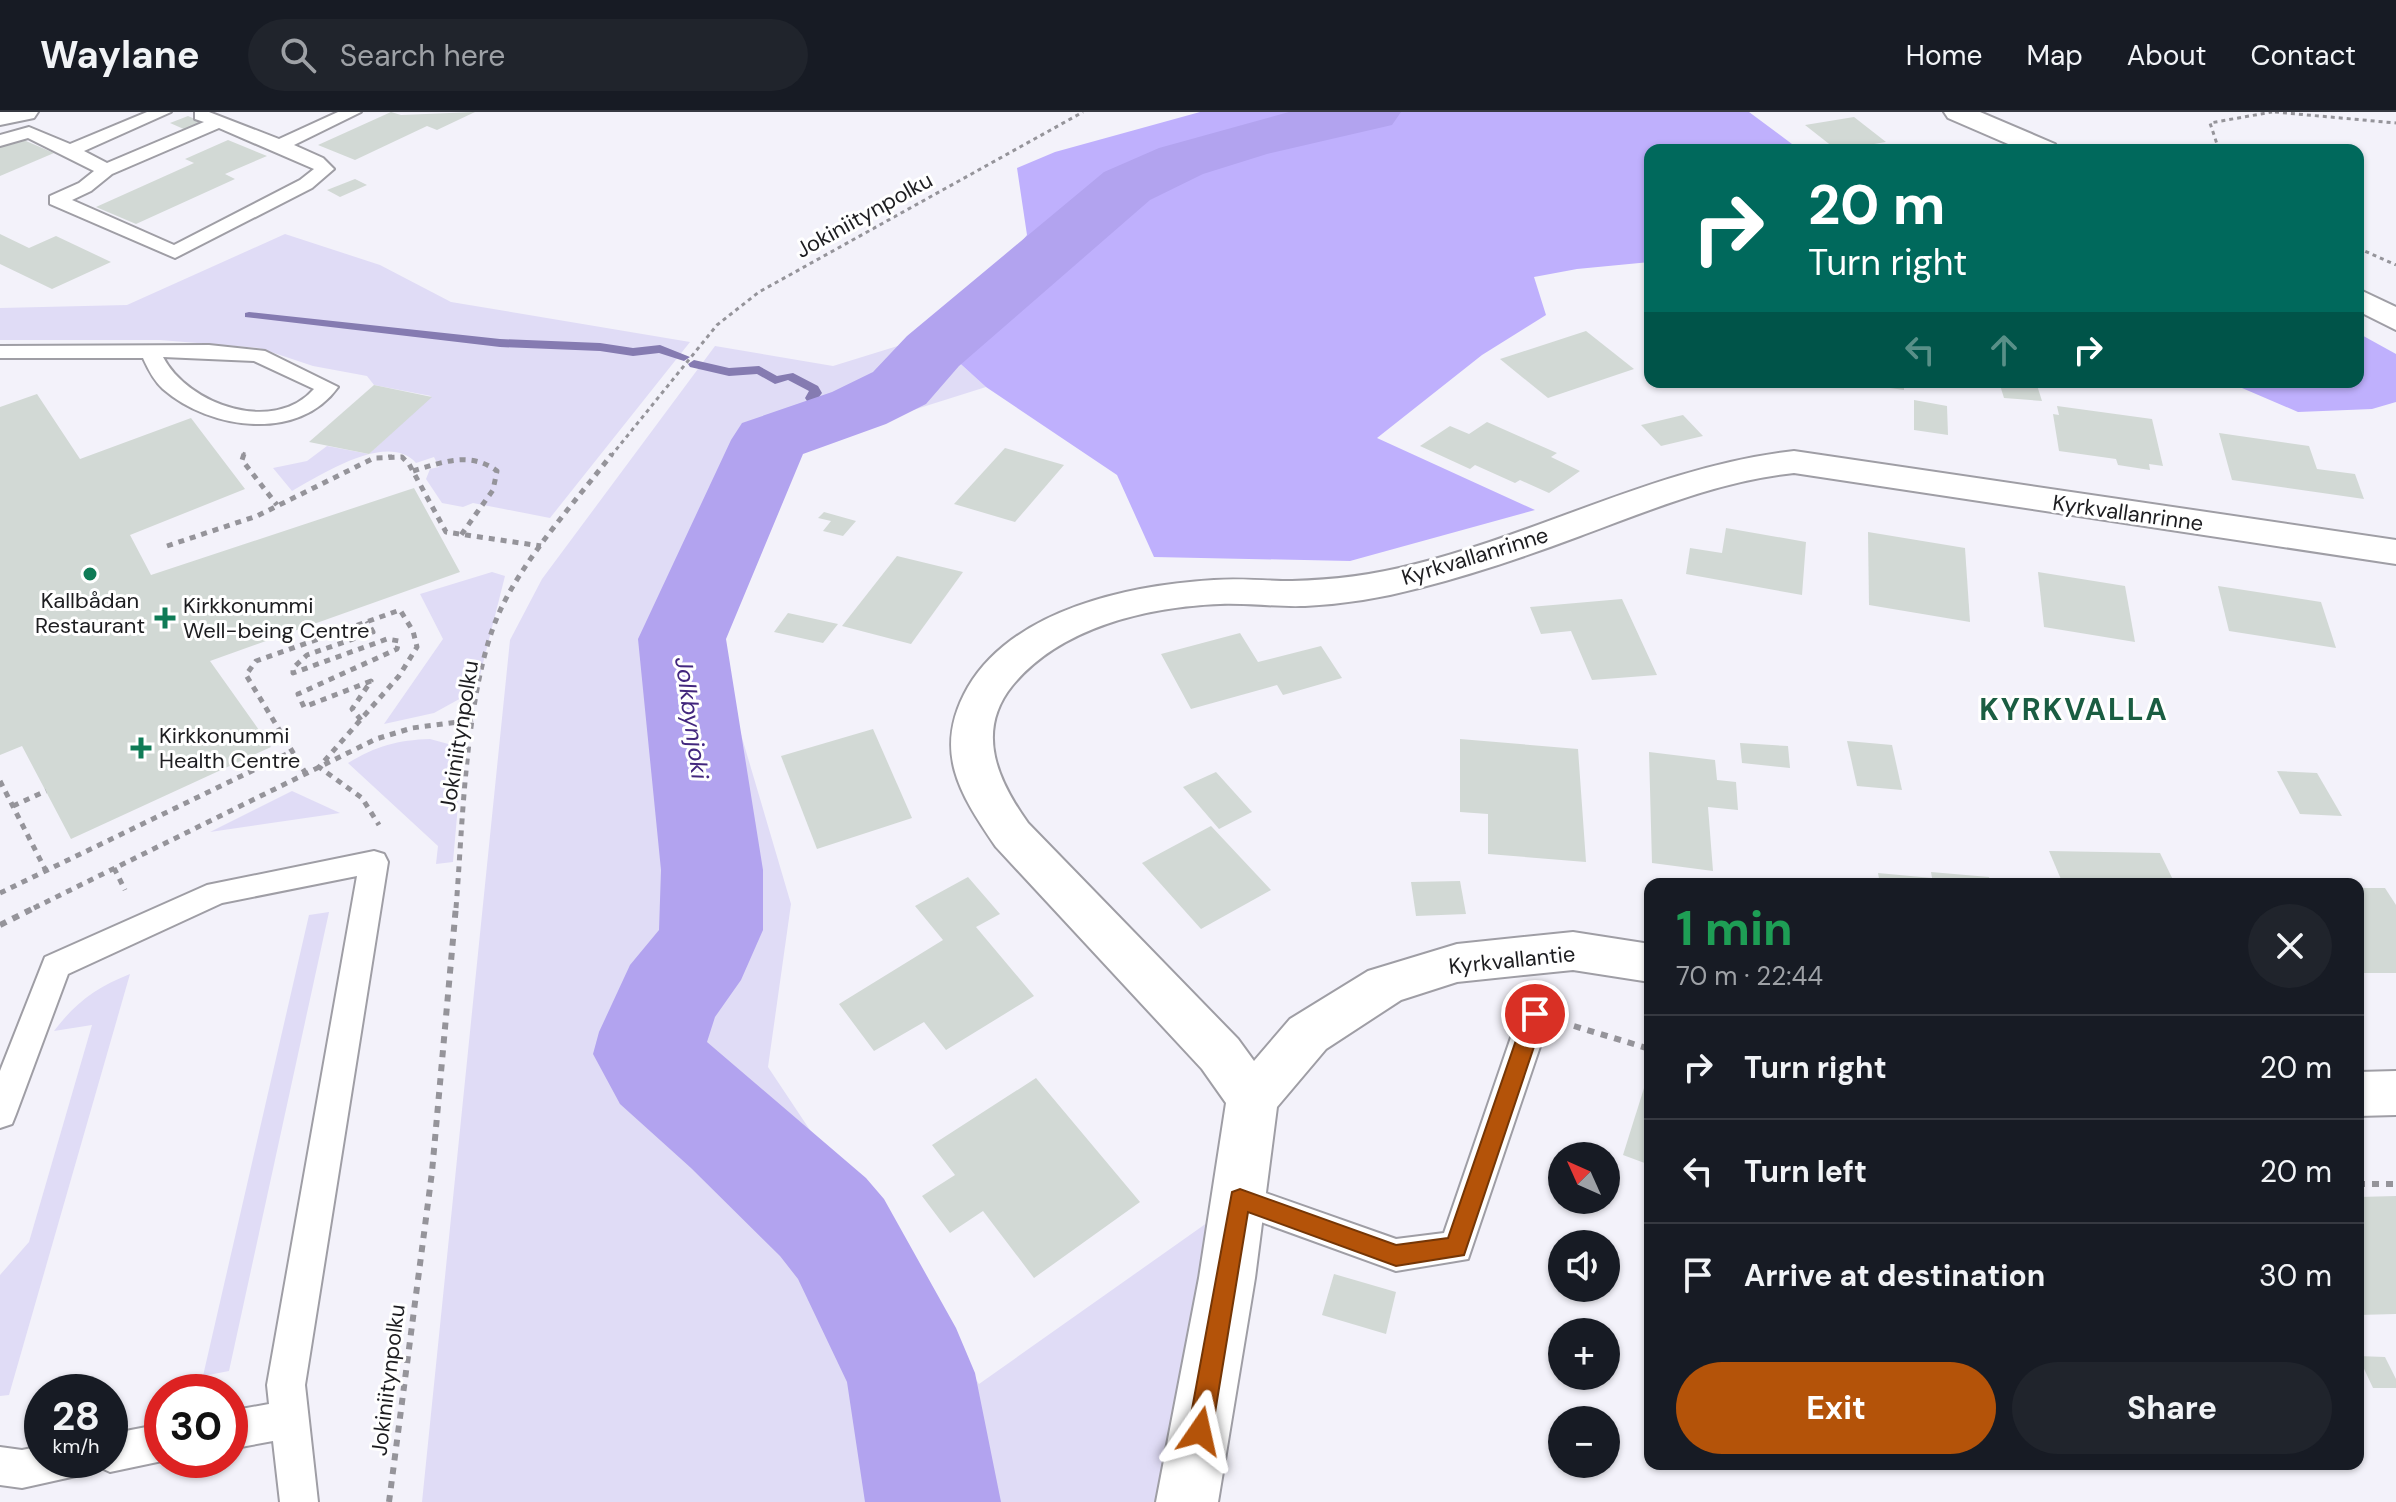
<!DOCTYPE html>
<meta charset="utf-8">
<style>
body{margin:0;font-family:"DM Sans",sans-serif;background:#20242c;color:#f1f3f6;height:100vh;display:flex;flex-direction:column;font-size:30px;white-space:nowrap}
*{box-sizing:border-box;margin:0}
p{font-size:26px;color:#9ea1a6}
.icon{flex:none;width:44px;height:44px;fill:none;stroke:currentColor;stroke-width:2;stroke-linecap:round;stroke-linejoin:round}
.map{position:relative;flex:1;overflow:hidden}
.side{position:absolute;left:1644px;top:766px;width:720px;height:592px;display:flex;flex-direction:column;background:#171b24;border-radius:16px;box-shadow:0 2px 6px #0004}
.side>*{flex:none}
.hud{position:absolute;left:1644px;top:32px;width:720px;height:244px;border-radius:16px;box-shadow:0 2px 6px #0004;background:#00695c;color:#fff;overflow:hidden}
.needle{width:52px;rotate:315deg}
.tools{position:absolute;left:1548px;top:1030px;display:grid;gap:16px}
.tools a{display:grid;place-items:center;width:72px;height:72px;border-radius:50%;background:#171b24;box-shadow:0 2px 6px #0004;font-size:40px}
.speed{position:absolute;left:24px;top:1262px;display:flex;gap:16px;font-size:40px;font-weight:700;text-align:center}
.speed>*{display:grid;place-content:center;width:104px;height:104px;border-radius:50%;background:#171b24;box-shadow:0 2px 6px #0004;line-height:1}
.speed small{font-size:20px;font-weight:400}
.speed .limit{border:12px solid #d22;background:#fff;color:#111}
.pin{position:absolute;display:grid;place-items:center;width:68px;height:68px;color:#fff;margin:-34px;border:4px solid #fff;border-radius:50%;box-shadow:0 2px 8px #0007}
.me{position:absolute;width:88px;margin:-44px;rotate:11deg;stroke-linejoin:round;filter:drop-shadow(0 0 6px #0008)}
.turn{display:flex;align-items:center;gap:28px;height:168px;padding:0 32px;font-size:36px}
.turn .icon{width:104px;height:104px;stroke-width:2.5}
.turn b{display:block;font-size:56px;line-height:68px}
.lanes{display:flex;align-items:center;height:76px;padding:0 32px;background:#0003;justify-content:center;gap:40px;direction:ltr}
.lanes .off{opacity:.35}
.round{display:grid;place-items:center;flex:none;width:84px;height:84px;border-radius:42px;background:#20242c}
.overview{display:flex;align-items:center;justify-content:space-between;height:136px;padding:0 32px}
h1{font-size:48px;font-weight:700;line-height:60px;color:#1e9e55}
.cta{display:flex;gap:16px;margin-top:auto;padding:16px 32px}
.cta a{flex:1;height:92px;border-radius:48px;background:#b45309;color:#fff;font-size:32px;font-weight:700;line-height:92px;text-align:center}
.cta a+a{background:#20242c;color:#f1f3f6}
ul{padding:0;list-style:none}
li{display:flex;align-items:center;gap:24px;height:104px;padding:0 32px;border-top:2px solid #363941}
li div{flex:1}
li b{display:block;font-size:30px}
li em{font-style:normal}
header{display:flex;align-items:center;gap:48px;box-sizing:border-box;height:112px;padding:0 40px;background:#171b24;border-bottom:2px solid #363941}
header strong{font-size:38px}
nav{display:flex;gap:44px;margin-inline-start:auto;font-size:28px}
.search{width:560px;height:72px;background:#20242c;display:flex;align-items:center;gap:20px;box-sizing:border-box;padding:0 28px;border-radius:44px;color:#9ea1a6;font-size:30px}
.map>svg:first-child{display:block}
.green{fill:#e0dcf6}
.forest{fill:#bfb0fd}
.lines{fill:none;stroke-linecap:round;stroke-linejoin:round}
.stream{fill:#857bb1;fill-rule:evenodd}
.river{fill:#b2a3ef;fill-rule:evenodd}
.building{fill:#d2d9d5}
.lane-casing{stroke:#9f9ea5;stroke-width:4}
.street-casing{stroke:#9f9ea5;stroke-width:4}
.path-far2{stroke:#95949a;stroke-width:3;stroke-dasharray:4 4;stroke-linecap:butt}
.path-far1{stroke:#95949a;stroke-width:5;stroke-dasharray:6 6;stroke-linecap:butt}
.path{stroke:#95949a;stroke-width:6;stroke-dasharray:7 7;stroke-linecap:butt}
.lane{fill:#fff;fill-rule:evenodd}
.street{fill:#fff;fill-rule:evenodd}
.route{fill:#b45309;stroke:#753606;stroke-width:2}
.poi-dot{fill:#0f7b56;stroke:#fff;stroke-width:3}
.labels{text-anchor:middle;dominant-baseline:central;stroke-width:6;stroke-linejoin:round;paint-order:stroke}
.street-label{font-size:22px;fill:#1d1d20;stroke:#fff}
.poi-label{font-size:22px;fill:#1d1d20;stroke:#fff;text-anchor:start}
.water-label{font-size:24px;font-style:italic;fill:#42267d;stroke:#fff}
.district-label{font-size:30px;font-weight:bold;letter-spacing:2px;fill:#1a5d42;stroke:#fff}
</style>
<header>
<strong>Waylane</strong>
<div class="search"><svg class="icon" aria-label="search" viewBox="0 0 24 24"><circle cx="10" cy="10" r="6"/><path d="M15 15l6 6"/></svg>Search here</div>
<nav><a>Home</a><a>Map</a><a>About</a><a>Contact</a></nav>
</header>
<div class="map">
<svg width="2396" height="1390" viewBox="0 0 2396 1390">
<rect width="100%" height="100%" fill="#f3f2fa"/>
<g class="green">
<path d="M285,122l95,31 71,37 239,40 -140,176 -77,-15 -10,4 -21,-4 -16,-24 4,-10 9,-2 -5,-10 -18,6c-28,-32 -95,12 -124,28l-19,-23 34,-7 20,-15 42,8 62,-58 -57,-11 -7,-9 -54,-10 -54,-18 -99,-8h-160v-32l127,-3z"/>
<path d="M930,224l56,51 -190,60 -86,182 81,275 -23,163 211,317 242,-171 -63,289h-736l88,-862 32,-61 173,-233 118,20z"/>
<path d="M492,460l13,4 -26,103 -16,18 -29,16 -50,11 59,-85 -23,-45z"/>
<path d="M430,627l33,9 -10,114 -17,2 2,-18 -90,-83c28,-17 50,-23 82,-24z"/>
<path d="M292,679l48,22 -130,19z"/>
<path d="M329,800l-100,459 -26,5 106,-461z"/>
<path d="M130,862l-121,421 -9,1v-121l29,-33 63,-217 -38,6c22,-29 43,-44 76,-57z"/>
</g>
<g class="forest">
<path d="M1200,0h549l51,38h-150v112l-73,7 -43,8 12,38 -64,40 -105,83 158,72 -185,51 -196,-4 -37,-82 -131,-88 -56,-51 60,-56 37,-45 -10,-67 38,-16z"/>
<path d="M2358,221l38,21v48l-24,7 -74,3 -70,-30h130z"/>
</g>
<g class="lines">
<g class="stream">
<path d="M249,200l251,27 100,4 33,5 27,-3 30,12 -6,4 -25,-8 -26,3 -33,-5 -100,-4 -255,-30v-4z"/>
<path d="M694,248l35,8 30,-2 18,10 16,-3 25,13 4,7 -3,4 27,20 -6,4 -4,-1 -29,-19 -2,-3 4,-7 -21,-11 -13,4 -18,-10 -28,2 -39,-9 -2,-3z"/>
</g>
<path class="river" d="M1289,0h112l-9,13 -125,29 -64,20 -53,26 -191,166 -33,38 -40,20 -83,30 -77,185 37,231v60l-22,50 -26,37 -8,25 159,136 18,21 72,129 19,45 26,129h-136l-18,-120 -49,-103 -18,-23 -89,-88 -71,-64 -27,-50 6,-22 31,-67 29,-35 2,-60 -23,-231 93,-199 11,-17 90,-31 41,-20 34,-36 197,-164 55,-24z"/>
</g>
<g class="building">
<path d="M391,0l10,3 74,-3 -38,18 -10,-4 -72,34 -37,-15z"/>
<path d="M188,4l16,7 -18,7 -16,-7z"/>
<path d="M1854,5l32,25 -12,2 8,6h-57l8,-3 -28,-22z"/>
<path d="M19,26l35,15 -54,23v-30z"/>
<path d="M228,28l39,16 -42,18 10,5 -99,45 -40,-17 98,-44 -9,-4z"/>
<path d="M355,67l12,6 -27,12 -13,-7z"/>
<path d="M0,122l29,14 27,-12 55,26 -59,27 -52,-25z"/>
<path d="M1586,219l48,38 -86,29 -48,-39z"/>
<path d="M1862,270h42v8l-42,-6z"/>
<path d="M1999,270h37l6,19 -38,-3z"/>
<path d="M374,273l58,12 -63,57 -60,-12z"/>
<path d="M37,282l43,65 111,-41 54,71 -115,46 21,40 263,-87 46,84 -250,89 61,86 -200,92 -49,-93 -22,9v-348z"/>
<path d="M1914,288l33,6 1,29 -34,-5z"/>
<path d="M2057,294l95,13 11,47 -14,-2 1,6 -32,-5 -2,-6 -57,-8 -6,-37 6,1z"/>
<path d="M1683,303l20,21 -42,10 -20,-21z"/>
<path d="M1487,310l70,31 -6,4 29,14 -31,22 -29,-13 -5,3 -40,-18 -5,4 -50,-23 30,-20 19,8z"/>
<path d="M2219,321l90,13 8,23 38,5 9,25 -132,-19z"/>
<path d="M1005,336l59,17 -49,57 -61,-18z"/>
<path d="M824,400l32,9 -13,15 -20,-5 8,-10 -13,-3z"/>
<path d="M1726,416l80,14 -4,53 -116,-21 4,-26 32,5z"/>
<path d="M1868,420l97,16 5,74 -101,-17z"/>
<path d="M897,444l66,16 -52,72 -69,-18z"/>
<path d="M2038,460l87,14 10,56 -91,-15z"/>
<path d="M2218,474l103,16 15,46 -107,-17z"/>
<path d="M1622,487l35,76 -65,5 -21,-49 -30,3 -11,-27z"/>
<path d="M788,501l50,11 -15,19 -49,-11z"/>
<path d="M1240,521l18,29 63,-16 21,32 -59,17 -6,-10 -86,24 -30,-55z"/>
<path d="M873,617l39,89 -95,31 -36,-93z"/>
<path d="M1460,627l118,10 8,113 -98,-8v-40l-28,-2z"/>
<path d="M1847,629l45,4 10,45 -45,-4z"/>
<path d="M1740,631l48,3 2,22 -48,-5z"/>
<path d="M1649,640l66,8 2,20 19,2 2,28 -30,-3 5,64 -61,-8z"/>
<path d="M2277,659l40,2 25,43 -42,-2z"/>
<path d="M1216,660l36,40 -33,17 -36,-42z"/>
<path d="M1211,714l60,64 -70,39 -59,-66z"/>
<path d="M2049,739l111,2 15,31h-112z"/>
<path d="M1931,760l58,5 2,7h-111l-2,-11 54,5z"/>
<path d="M968,765l32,37 -24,13 58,69 -88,54 -22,-28 -50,29 -35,-47 104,-64 -28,-34z"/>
<path d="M1460,769l6,33 -50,2 -5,-34z"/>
<path d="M2358,776h27l11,17v68h-38z"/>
<path d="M1649,960l1,1v92l-27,-10z"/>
<path d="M1036,966l104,124 -106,76 -51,-67 -33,22 -28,-37 33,-21 -23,-30z"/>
<path d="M2396,1084v118l-38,1v-118z"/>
<path d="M1334,1162l62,18 -10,42 -64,-19z"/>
<path d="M2358,1244l27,1 11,22v9h-23z"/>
</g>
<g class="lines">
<g class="lane-casing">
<g id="lane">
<path d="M147,0h24l-87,39 23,12 97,-41 -9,-3v-7h14l70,27 59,-27h23l-67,33 29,13 11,11 -22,19 -137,70 -125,-54v-8l29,-13 15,-12 -66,-33 -28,8v-11l29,-8 41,17zM219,16l95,41 -14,11 -126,65 -102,-45 19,-9 21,-17z"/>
<path d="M209,233l56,6 73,36c-39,55 -128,43 -175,2 -9,-8 -15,-20 -20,-31h-143v-12zM163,245l91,4 60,28c-40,46 -126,16 -151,-32z"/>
<path d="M374,739l10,3 4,8 -83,523 13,117h-38l-7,-61 -43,8v-38l39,-7 -2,-19 90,-509 -135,27 -154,71 -52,140 -4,10 -12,4v-57l45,-114 162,-72z"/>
<path d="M1535,889l11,4 5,9 -83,245 -72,12 -168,-61 -5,-11 5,-11 12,-4 156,55 48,-6 75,-219 5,-9z"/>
<path d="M162,1312v36h5l-57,12 -13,-6 -3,-6h16v-26z"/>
<path d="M42,1334v14h48l-5,14 -63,14 -22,-3v-38l22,3z"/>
</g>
</g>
<g class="street-casing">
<g id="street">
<path d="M0,0h38l-4,6 -34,7z"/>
<path d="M1944,0h36l75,32 4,6h-37l-74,-32z"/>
<path d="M2358,177l38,18v23l-38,-19z"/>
<path d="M1794,339l602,89v24l-602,-91c-76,8 -143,37 -214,63 -53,20 -106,38 -161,52 -37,10 -75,16 -114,18 -28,1 -56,-3 -85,-2 -73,3 -160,23 -208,82 -37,46 -14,95 16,137l210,216 16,22 36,-42 78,-48 89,-27 116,-12 77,12v38l-77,-12 -116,12 -56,18 -75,49 -49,58 -22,171 -37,224h-62l43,-224 27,-175 -24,-34 -206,-222c-37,-54 -64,-97 -28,-160 46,-78 162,-102 246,-107 26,-2 52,1 78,1 41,-1 81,-6 120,-16 130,-32 248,-99 382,-114z"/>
<path d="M2396,959v44l-38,1v-44z"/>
</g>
</g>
<g class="path-far2">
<path d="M2275,0l121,11"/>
<path d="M2219,38l-9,-27 62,-11"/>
<path d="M2358,136l38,17"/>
<path d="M243,344l2,-5"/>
<path d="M388,344h5"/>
<path d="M611,344l106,-131 42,-33 324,-180"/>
</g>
<g class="path-far1">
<path d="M244,342l-2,6 35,45"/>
<path d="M413,359c30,-9 57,-20 84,0l-4,19 -32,45"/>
<path d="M167,434l90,-30 117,-58 28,-1 7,7 37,68 95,14"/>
<path d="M361,608l-9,-11 19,-28 -67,26 -6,-13 99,-45 2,-8 -12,-2 -94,34v-5l14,-13 66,-23 -6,-11"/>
<path d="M306,662l-60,-99 10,-14 144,-51 13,21 4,16 -18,29 -80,91 43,31 17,27"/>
<path d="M0,669l46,90"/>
<path d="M13,694l33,-15"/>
<path d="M114,756l11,22"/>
<path d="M0,781l293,-142"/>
<path d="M34,796l342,-169 36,-11 61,-8"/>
<path d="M456,796c7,-85 9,-218 43,-295 24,-54 77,-112 113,-159"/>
</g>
<g class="path">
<path d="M0,813l38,-19"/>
<path d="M1574,914l76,23"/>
<path d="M2358,1072h38"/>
<path d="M389,1390l43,-330 24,-266"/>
</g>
<use href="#lane" class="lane"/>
<use href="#street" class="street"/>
</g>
<path class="route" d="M1535,894l10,8 -81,241 -68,11 -148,-54 -36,219 -4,8 -8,4 -9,-4 -3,-8 44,-239 8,-3 156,56 52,-7 77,-224z"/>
<g class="poi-dot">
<circle cx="90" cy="462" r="8"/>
<path d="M161 494h8v8h8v8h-8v8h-8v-8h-8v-8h8z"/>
<path d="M137 624h8v8h8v8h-8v8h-8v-8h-8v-8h8z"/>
</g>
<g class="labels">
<g class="street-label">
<text transform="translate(864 103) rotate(-29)">Jokiniitynpolku</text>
<text transform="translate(2128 401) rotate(8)">Kyrkvallanrinne</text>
<text transform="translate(1475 444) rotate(-17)">Kyrkvallanrinne</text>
<text transform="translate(459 624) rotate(-81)">Jokiniitynpolku</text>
<text transform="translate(1512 848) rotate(-6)">Kyrkvallantie</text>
<text transform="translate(388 1268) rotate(-83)">Jokiniitynpolku</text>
</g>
<g class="poi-label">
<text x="90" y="488" text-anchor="middle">Kallbådan<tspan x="90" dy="25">Restaurant</tspan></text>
<text x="183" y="493">Kirkkonummi<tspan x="183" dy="25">Well-being Centre</tspan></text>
<text x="159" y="623">Kirkkonummi<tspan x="159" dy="25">Health Centre</tspan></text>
</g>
<g class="water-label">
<text transform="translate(692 606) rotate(82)">Jolkbynjoki</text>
</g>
<g class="district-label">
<text x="2074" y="597">KYRKVALLA</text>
</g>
</g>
</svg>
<div class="tools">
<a><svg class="needle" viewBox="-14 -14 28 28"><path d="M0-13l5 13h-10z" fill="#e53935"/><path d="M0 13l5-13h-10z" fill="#9ea1a6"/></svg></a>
<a><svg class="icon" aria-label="sound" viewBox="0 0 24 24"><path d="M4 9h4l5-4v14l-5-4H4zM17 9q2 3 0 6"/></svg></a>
<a>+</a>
<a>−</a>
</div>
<div class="speed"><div>28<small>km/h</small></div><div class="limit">30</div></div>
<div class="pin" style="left:1535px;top:902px;background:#d93025"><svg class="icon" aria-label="arrive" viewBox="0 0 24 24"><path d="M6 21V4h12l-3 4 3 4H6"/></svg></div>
<svg class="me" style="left:1200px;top:1319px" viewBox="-20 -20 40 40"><path d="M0-17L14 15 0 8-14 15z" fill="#b45309" stroke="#fff" stroke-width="4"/></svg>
<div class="hud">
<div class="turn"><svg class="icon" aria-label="right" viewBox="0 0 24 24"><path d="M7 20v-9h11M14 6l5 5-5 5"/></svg><div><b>20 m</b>Turn right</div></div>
<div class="lanes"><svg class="icon off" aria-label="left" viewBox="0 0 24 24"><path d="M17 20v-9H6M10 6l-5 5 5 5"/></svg><svg class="icon off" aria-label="ahead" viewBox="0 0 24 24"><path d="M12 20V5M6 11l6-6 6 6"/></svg><svg class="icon" aria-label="right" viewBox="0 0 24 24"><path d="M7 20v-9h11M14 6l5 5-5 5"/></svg></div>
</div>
<section class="side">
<div class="overview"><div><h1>1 min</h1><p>70 m · 22:44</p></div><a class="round"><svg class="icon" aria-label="close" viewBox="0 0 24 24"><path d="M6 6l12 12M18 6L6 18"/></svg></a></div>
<ul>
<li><svg class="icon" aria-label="right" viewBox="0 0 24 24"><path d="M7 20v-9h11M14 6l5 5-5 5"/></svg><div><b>Turn right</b></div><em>20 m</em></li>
<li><svg class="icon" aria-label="left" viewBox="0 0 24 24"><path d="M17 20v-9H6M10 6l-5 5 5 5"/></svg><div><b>Turn left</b></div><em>20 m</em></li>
<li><svg class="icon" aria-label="arrive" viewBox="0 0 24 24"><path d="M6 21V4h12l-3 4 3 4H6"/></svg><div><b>Arrive at destination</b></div><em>30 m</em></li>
</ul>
<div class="cta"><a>Exit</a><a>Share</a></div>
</section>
</div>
